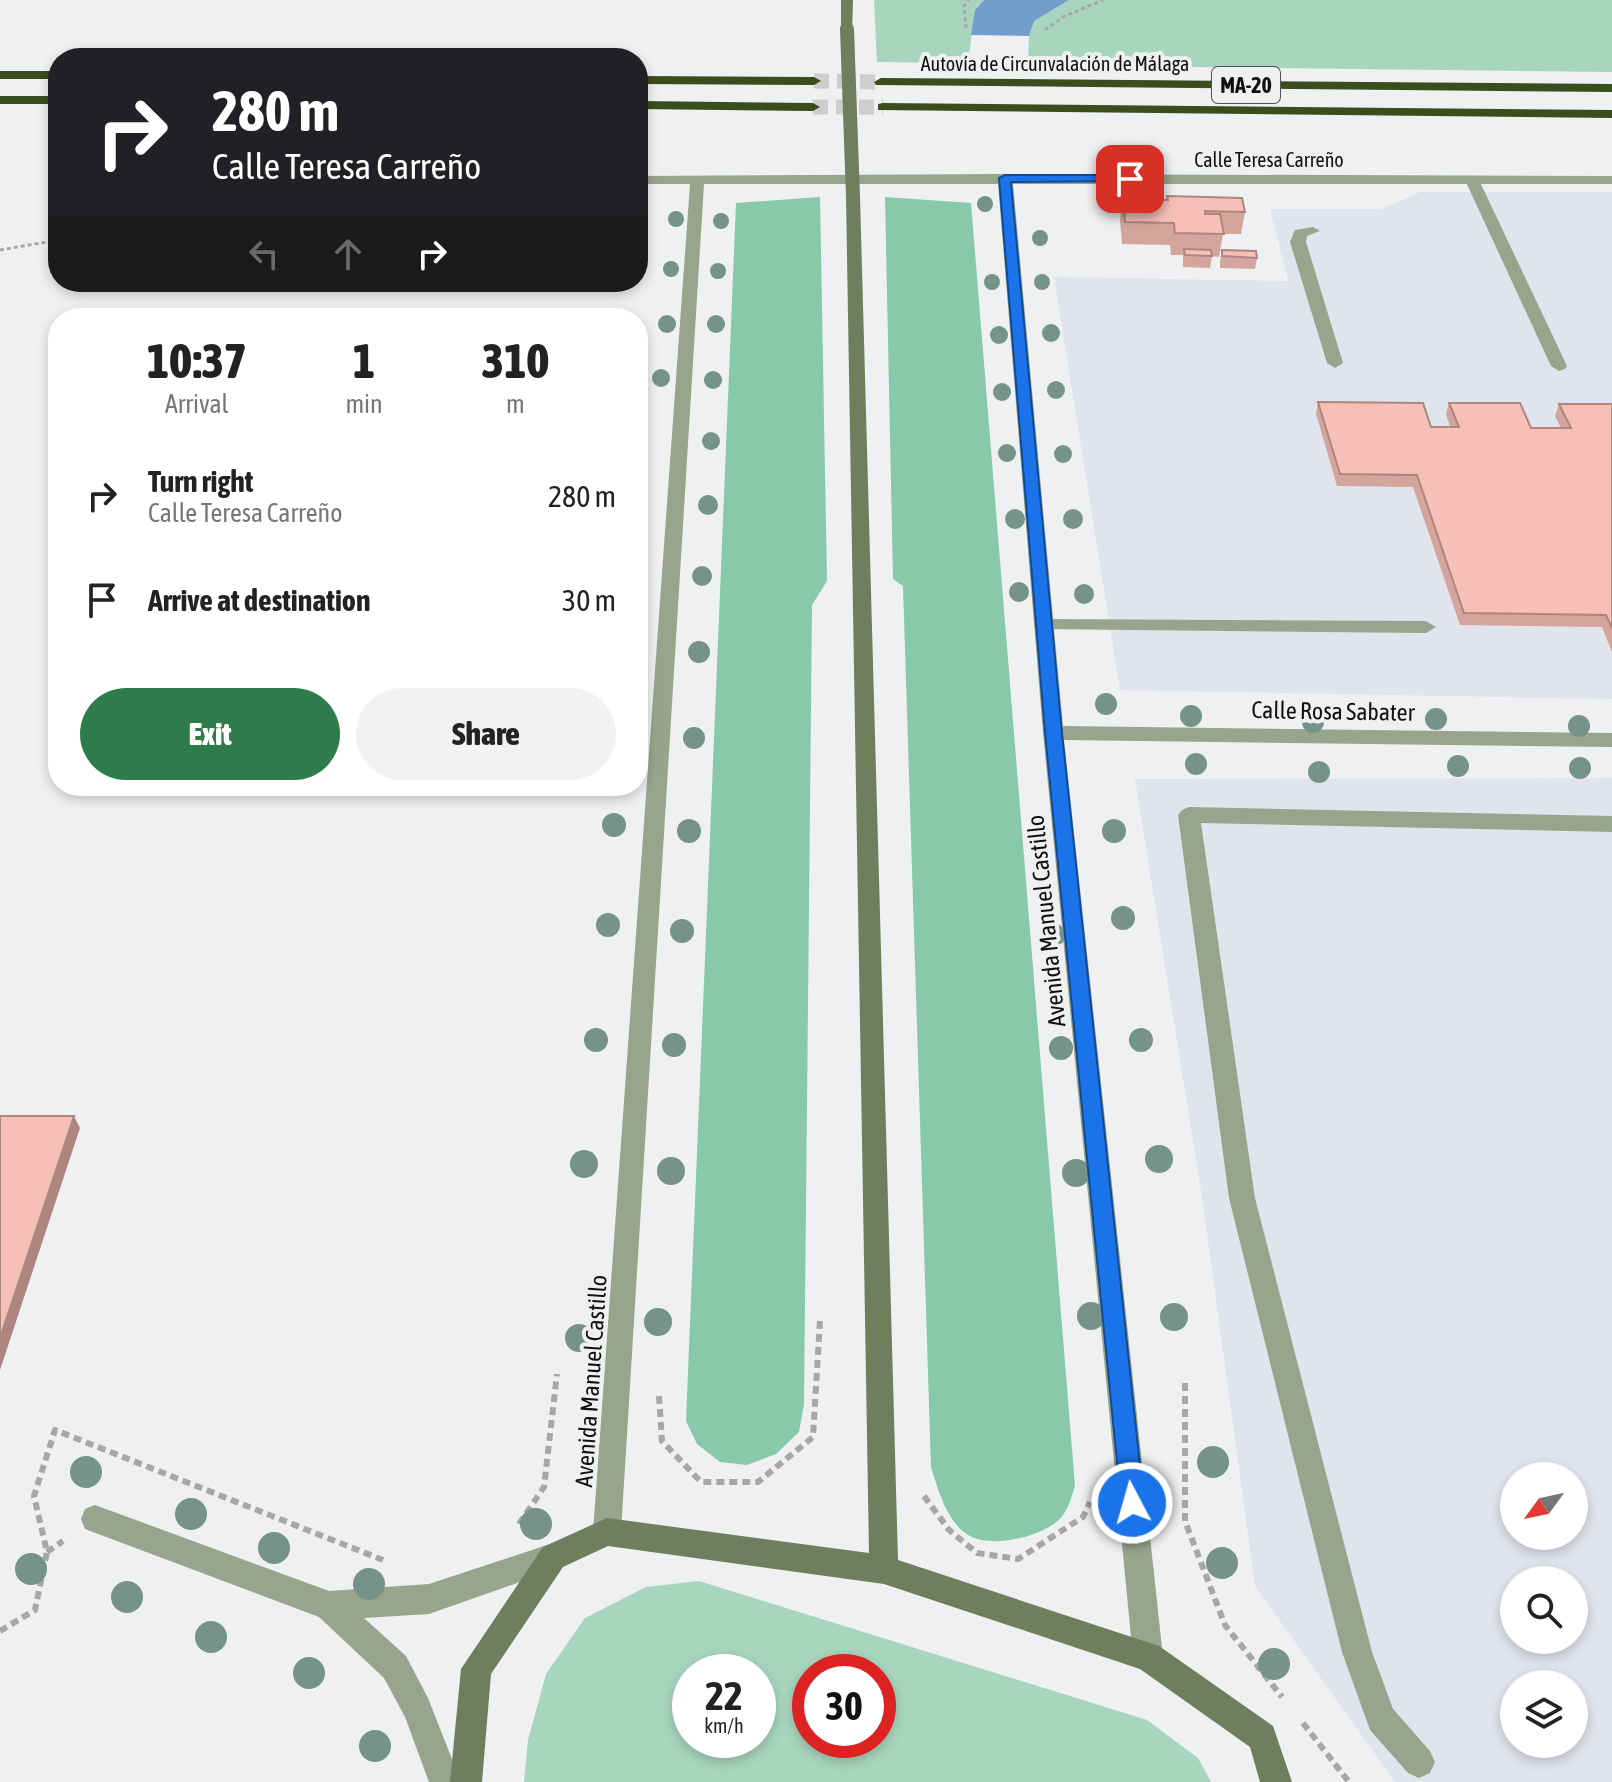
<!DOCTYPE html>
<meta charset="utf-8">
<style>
body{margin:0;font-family:"Asap Condensed",sans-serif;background:#f2f2f2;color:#222;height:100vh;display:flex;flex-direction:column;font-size:30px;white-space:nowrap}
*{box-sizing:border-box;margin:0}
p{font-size:26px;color:#767676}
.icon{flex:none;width:44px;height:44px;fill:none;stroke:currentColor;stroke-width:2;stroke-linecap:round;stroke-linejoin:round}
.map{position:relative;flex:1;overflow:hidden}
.details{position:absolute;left:48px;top:308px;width:600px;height:488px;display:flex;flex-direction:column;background:#fff;border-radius:32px;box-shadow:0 4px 12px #0003}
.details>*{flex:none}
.top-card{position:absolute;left:48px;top:48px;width:600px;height:244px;border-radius:32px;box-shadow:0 4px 12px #0003;background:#202124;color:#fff;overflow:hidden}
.needle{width:52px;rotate:237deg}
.tools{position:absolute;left:1500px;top:1462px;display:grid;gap:16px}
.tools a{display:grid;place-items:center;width:88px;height:88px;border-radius:50%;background:#fff;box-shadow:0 4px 12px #0003;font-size:40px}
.speed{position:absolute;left:672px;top:1654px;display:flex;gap:16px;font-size:40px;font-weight:700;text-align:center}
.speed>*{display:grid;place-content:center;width:104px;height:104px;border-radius:50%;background:#fff;box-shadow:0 4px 12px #0003;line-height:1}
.speed small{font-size:20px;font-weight:400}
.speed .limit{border:12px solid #d22;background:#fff;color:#111}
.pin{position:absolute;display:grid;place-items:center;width:68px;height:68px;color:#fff;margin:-34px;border-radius:16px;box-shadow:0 4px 12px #0006}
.me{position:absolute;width:88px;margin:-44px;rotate:354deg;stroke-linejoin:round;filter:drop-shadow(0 0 6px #0008)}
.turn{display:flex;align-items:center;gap:28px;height:168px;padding:0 32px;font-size:36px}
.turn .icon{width:104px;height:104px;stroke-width:2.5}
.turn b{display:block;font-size:56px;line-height:68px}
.lanes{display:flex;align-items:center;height:76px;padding:0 32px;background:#0003;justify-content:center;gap:40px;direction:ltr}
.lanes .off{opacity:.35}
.eta{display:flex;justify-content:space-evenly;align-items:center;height:136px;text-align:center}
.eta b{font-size:48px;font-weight:800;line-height:56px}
.action{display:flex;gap:16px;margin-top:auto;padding:16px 32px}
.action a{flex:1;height:92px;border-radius:48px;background:#2e7b4b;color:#fff;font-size:32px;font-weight:800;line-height:92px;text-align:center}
.action a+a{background:#f2f2f2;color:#222}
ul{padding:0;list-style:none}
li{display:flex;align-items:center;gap:24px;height:104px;padding:0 32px}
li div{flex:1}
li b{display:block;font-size:30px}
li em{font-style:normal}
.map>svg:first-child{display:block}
.built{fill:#e1e4ed;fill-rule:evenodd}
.green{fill:#a8d5be;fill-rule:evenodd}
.forest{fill:#87c9a9}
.water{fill:#739ecb}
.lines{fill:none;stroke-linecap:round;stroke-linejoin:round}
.motorway-tunnel{stroke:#cececf;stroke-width:15;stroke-dasharray:15 8;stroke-linecap:butt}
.path-far1{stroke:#a7a7a8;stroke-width:3;stroke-dasharray:4 3;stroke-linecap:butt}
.path{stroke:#a7a7a8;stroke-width:6;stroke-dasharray:8 5;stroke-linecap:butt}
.service{fill:#98a48c;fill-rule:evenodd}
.minor{fill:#98a48c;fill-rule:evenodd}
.secondary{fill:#6e7f5d;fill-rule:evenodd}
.motorway{fill:#384e1c;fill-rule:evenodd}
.secondary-bridge{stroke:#6e7f5d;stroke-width:14}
.tree{fill:#759388}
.wall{fill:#d4a59d}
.shaded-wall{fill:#ac867f}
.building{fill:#f6c0b6;stroke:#ac867f;stroke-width:2}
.route{fill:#1a73e8;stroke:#114b97;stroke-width:2}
.labels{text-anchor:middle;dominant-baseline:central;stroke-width:8;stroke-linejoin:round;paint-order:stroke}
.far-street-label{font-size:20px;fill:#101011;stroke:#eff0f1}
.shield{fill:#eff0f1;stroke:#535354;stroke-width:2}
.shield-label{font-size:22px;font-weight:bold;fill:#101011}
.street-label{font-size:24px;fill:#101011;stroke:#eff0f1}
</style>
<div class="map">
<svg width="1612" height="1782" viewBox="0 0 1612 1782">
<rect width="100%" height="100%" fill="#eff0f1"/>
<g class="built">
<path d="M1420,192h192v507l-492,-9 -66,-413 234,4 -18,-72h112z"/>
<path d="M1612,778v1004h-217l-140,-196 -53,-389 -67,-418zM1514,1476h60v60h-60zM1514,1580h60v60h-60zM1514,1684h60v60h-60z"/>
</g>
<g class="green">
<path d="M874,0h110l-9,10 -7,53 -91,-1z"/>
<path d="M1069,0h543v72l-584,-7 1,-29 4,-15z"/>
<path d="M699,1581l448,139 51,38 13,24h-687l4,-42 18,-66 39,-56 61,-31zM690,1672h68v68h-68zM810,1672h68v68h-68z"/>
</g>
<g class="forest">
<path d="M820,197l7,384 -15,24 -8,799 -5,28 -23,22 -29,11 -27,-3 -23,-18 -11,-23 50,-1218z"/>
<path d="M885,197l86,6 104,1283c-3,9 -6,21 -12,29 -15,21 -70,34 -93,21 -23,-12 -32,-47 -39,-69l-28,-881 -10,-7z"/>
</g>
<path class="water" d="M984,0h85l-35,21 -5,15 -58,-1 4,-25z"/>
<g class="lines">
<g class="motorway-tunnel">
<path d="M814,81l67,1"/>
<path d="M813,107h70"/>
</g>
<g class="path-far1">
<path d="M966,28l-2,-22 5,-6"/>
<path d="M1045,30l18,-13 40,-17"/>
<path d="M0,250l58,-10"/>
</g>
<g class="path">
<path d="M1185,1383v138l40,104 57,72"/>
<path d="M659,1396l3,45 39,41h57l55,-45 7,-117"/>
<path d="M924,1496l25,34 28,23 41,6 65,-42 7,-15"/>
<path d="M519,1524l25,-37 13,-113"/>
<path d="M47,1552l16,-11"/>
<path d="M0,1631l35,-21 12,-58 -13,-56 21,-66 328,130"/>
<path d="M1303,1723l46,59"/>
</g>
<g class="service">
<path d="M1472,176l7,4 88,186 -2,3 -6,2 -8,-5 -86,-186z"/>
<path d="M1313,227l7,4 -13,5 -1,6 37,121 -8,5 -8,-5 -37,-121 5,-12z"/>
<path d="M1044,619l382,2 10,6 -10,6 -389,-4 -3,-4 3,-4z"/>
<path d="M1189,807l423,9v16l-411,-9 54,375 117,454 21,57 37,42 5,11 -5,11 -11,5 -11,-5 -38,-43 -28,-78 -113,-454 -51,-383 4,-5z"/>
</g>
<g class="minor">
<path d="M1005,174l607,2v8h-599l50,542 549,7v14l-548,-7 99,917 -4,11 -11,4 -11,-4 -4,-11 -90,-924 -45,-549h-294l-83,1348 -4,10 -10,4 -10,-4 -4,-10 97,-1348h-52v-8z"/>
<path d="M95,1505l234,86 100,-7 124,-41 10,4 5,10 -5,10 -134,47 -65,4 42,38 22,42 33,84h-32l-24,-65 -21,-39 -65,-61 -234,-88 -4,-10 4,-10z"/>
</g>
<g class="secondary">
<path d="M841,0h12l-1,32 -11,-3z"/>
<path d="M853,193l7,4 38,1363 261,86 114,80 19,56h-32l-10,-35 -110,-78 -256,-85 -276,-38 -45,21 -72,107 -9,108h-32l11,-113 82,-122 64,-29 262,35 -23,-1356z"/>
</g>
<g class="motorway">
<rect x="0" y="71" width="58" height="8"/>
<path d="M638,76l176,1 7,4 -7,4 -176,-1z"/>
<path d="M881,78l731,6v8l-736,-7 -2,-3z"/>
<rect x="0" y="96" width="58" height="8"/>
<path d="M638,101l175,2 7,4 -7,4 -175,-2z"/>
<path d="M883,103l729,7v8l-734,-8v-6z"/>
</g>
<path class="secondary-bridge" d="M847,29l6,168"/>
</g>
<g class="tree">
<circle cx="985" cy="204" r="8"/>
<circle cx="676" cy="219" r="8"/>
<circle cx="721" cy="221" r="8"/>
<circle cx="1040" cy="238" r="8"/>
<circle cx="671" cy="269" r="8"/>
<circle cx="718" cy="271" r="8"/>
<circle cx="992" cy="282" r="8"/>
<circle cx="1042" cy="282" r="8"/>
<circle cx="667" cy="324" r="9"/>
<circle cx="716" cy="324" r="9"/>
<circle cx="1051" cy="333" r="9"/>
<circle cx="999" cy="335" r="9"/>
<circle cx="661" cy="378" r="9"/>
<circle cx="713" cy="380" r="9"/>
<circle cx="1056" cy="390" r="9"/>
<circle cx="1002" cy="392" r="9"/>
<circle cx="711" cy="441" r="9"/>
<circle cx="1007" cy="453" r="9"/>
<circle cx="1063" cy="454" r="9"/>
<circle cx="708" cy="505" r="10"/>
<circle cx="1015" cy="519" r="10"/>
<circle cx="1073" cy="519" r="10"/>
<circle cx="702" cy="576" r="10"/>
<circle cx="1019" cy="592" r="10"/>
<circle cx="1084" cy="594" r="10"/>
<circle cx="699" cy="652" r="11"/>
<circle cx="1106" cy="704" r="11"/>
<circle cx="1191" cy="716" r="11"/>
<circle cx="1436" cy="719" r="11"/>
<circle cx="1313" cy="722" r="11"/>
<circle cx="1579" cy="726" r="11"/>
<circle cx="694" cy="738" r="11"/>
<circle cx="1196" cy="764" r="11"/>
<circle cx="1458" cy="766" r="11"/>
<circle cx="1580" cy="768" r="11"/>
<circle cx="1319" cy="772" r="11"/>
<circle cx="614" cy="825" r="12"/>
<circle cx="689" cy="831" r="12"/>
<circle cx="1114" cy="831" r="12"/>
<circle cx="1123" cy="918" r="12"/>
<circle cx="608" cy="925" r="12"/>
<circle cx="682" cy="931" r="12"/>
<circle cx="1053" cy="935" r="12"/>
<circle cx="596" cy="1040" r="12"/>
<circle cx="1141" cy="1040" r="12"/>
<circle cx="674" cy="1045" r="12"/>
<circle cx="1061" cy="1048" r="12"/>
<circle cx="1159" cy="1159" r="14"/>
<circle cx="584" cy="1164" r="14"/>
<circle cx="671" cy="1171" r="14"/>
<circle cx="1076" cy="1173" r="14"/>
<circle cx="1091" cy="1316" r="14"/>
<circle cx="1174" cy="1317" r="14"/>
<circle cx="658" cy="1322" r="14"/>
<circle cx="579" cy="1338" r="14"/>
<circle cx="1213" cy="1462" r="16"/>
<circle cx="86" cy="1472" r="16"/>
<circle cx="191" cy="1514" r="16"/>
<circle cx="536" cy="1524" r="16"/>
<circle cx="274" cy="1548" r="16"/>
<circle cx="1222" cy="1563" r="16"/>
<circle cx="31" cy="1569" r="16"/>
<circle cx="369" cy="1584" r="16"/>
<circle cx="127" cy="1597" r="16"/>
<circle cx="211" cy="1637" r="16"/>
<circle cx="1274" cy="1664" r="16"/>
<circle cx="309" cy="1673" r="16"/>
<circle cx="375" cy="1746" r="16"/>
</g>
<g class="wall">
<path d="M1167,196l78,16 -4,22h-18l-4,23 -7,-1 -2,12 -27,-1v-12h-12l-1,-10 -48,-1 -2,-24 3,-22 44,2z"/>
<path d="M1222,250l35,8 -2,11 -35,-1v-6z"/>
<path d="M1318,402l113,25h19l-4,-13 3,-11 82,25h30l-6,-12 4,-12h53v248l-10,-25 -142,-2 -47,-138 -76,-1 -21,-72z"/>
</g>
<path class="shaded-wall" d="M74,1116l6,12 -80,242v-32z"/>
<g class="building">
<path d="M1167,196l75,2 3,14 -40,-1v3h15l4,20 -49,-1 -1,-10 -49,-1 -2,-24 45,2z"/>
<path d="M1184,249l27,1 1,6 -27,-1z"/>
<path d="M1222,250l34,1 1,7 -35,-2z"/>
<path d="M1318,402l105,1 8,24h28l-10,-24h71l11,25h40l-12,-24h53v224l-6,-13 -142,-2 -47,-138 -77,-1z"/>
<path d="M0,1116h74l-74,222z"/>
</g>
<path class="route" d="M1130,175l4,1v5l-123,1 51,551 82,770 -3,8 -9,4 -8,-4 -3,-8 -76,-770 -46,-555 6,-3z"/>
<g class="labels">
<g class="far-street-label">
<text x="1055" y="63">Autovía de Circunvalación de Málaga</text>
<text x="1269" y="159">Calle Teresa Carreño</text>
</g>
<rect class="shield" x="1212" y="67" width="68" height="36" rx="6"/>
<g class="shield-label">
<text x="1246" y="85">MA-20</text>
</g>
<g class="street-label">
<text transform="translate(1333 711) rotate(1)">Calle Rosa Sabater</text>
<text transform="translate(1046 921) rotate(-96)">Avenida Manuel Castillo</text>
<text transform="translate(591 1381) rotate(-86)">Avenida Manuel Castillo</text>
</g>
</g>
</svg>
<div class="tools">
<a><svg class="needle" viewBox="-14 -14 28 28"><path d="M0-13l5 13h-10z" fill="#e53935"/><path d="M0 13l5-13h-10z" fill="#767676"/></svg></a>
<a><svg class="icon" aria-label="search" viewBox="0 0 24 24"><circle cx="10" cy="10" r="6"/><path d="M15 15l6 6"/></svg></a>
<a><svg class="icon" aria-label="layers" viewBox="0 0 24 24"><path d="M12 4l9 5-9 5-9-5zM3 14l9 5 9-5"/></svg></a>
</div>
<div class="speed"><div>22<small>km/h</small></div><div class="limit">30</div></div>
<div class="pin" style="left:1130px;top:179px;background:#d93025"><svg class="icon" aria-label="arrive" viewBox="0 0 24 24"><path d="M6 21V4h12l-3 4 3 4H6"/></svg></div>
<svg class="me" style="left:1132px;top:1503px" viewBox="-20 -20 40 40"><circle r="17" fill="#1a73e8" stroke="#fff" stroke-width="3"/><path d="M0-11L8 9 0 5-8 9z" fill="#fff"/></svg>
<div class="top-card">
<div class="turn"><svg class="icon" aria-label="right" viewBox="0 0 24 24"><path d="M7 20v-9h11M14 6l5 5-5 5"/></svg><div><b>280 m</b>Calle Teresa Carreño</div></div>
<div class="lanes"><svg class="icon off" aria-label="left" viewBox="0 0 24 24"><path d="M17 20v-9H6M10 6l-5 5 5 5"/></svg><svg class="icon off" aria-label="ahead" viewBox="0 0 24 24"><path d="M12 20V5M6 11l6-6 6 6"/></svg><svg class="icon" aria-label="right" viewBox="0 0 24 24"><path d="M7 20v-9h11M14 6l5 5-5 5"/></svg></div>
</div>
<section class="details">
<div class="eta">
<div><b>10:37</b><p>Arrival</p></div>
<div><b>1</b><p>min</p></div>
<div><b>310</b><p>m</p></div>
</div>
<ul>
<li><svg class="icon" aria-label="right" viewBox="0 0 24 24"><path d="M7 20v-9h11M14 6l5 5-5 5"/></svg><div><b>Turn right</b><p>Calle Teresa Carreño</p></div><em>280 m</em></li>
<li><svg class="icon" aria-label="arrive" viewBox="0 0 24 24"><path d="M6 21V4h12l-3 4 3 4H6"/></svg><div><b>Arrive at destination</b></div><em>30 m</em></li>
</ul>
<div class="action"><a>Exit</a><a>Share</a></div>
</section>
</div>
